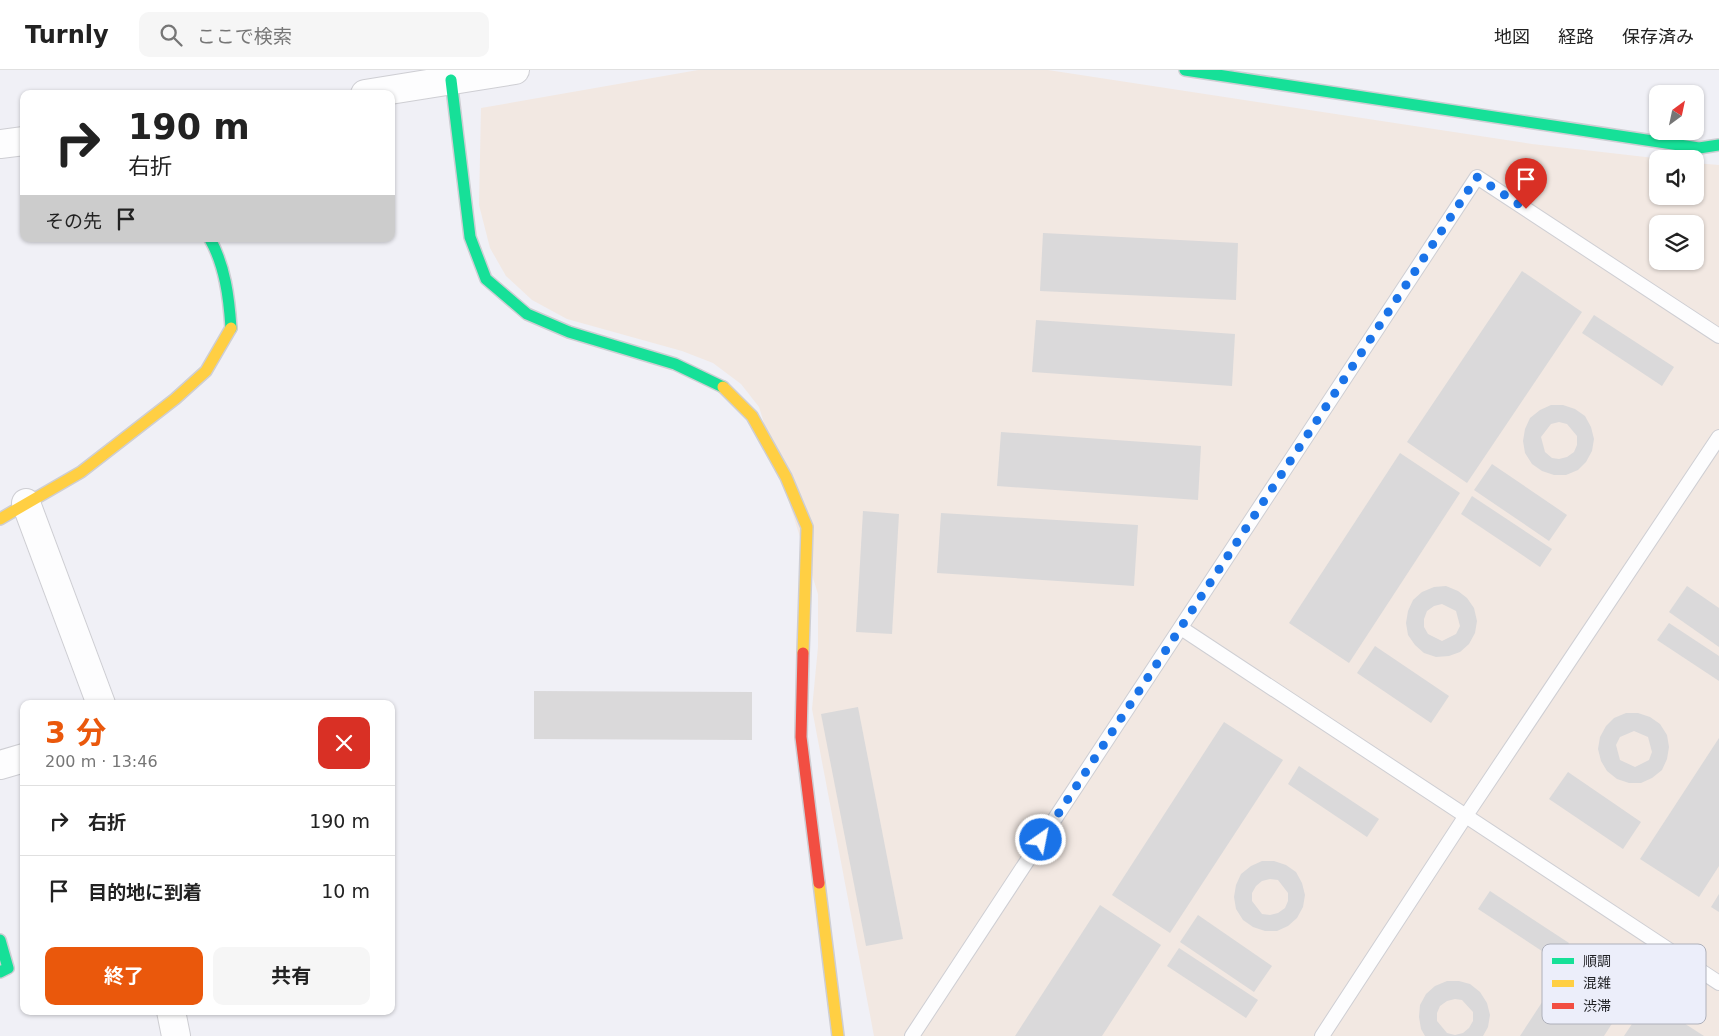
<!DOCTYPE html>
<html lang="ja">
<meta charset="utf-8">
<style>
body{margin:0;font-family:"DejaVu Sans","Noto Sans JP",sans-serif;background:#f6f6f6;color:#222;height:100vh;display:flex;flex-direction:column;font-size:19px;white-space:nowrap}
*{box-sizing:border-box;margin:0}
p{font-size:16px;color:#767676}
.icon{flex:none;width:28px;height:28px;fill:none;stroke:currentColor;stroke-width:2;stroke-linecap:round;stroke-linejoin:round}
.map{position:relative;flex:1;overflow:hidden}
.panel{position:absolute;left:20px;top:630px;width:375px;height:315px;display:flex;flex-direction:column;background:#fff;border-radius:10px;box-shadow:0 1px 4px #0004}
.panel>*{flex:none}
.guide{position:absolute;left:20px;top:20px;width:375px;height:152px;border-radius:10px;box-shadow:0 1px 4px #0004;background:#fff;color:#222;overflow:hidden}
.needle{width:32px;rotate:33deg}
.controls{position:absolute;left:1649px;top:15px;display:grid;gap:10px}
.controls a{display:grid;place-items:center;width:55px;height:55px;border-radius:10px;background:#fff;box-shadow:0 1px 4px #0004;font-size:25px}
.pin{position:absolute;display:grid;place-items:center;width:42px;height:42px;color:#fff;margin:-51px -21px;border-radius:50% 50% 50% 0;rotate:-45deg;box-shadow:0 0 5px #0007}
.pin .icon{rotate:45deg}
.me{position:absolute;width:55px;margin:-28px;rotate:33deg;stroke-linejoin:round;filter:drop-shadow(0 0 4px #0008)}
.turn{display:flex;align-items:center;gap:18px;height:105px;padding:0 25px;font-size:22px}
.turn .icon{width:65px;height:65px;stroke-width:2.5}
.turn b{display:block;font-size:35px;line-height:42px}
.then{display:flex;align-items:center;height:48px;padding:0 25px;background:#0003;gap:10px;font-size:19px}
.round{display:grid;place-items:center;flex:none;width:52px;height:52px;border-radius:10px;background:#f6f6f6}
.headline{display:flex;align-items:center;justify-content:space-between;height:85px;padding:0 25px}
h1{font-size:30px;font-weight:700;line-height:38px;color:#ea580c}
.action{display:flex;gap:10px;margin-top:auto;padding:10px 25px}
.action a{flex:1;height:58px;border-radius:10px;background:#ea580c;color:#fff;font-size:20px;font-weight:700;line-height:58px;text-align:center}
.action a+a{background:#f6f6f6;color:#222}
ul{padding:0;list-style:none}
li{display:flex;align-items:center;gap:15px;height:70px;padding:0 25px;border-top:1px solid #e0e0e0}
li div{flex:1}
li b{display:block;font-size:19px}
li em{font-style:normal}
header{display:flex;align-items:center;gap:30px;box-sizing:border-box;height:70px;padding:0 25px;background:#fff;border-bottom:1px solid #e0e0e0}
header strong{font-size:24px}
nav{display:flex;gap:28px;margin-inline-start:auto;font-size:18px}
.search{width:350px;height:45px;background:#f6f6f6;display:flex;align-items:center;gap:12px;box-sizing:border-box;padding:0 18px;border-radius:10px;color:#767676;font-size:19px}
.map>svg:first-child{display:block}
.commercial{fill:#f2e8e2;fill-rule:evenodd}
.building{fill:#dad9da;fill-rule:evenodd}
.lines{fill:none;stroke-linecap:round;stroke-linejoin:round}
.lane-casing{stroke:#ceced3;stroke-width:16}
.street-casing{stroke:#ceced3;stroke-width:30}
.fast-casing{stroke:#ceced3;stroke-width:14}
.slow-casing{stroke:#ceced3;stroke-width:14}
.jam-casing{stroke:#ceced3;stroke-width:14}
.lane{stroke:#fdfdfe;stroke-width:14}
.street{stroke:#fdfdfe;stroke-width:28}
.fast{stroke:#16e098;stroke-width:11}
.slow{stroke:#ffcf43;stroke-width:11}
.jam{stroke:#f24e42;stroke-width:11}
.route{stroke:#1a73e8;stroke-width:9;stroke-dasharray:0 16.2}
.key{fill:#eceefa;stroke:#aeb0ba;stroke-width:1}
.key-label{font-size:14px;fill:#1f2024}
</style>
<header>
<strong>Turnly</strong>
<div class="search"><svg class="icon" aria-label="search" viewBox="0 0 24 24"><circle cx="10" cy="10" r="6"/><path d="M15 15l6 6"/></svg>ここで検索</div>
<nav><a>地図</a><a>経路</a><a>保存済み</a></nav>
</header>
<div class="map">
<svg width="1719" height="966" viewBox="0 0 1719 966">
<rect width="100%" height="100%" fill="#f0f0f6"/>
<path class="commercial" d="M698,0h350l484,74 131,15h-5v37h37v-33l24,2v871h-845l-62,-327 6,-62v-53l-59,-187 -18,-23 -28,-21 -31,-12 -115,-32 -35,-19 -26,-24 -16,-28 -11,-43 2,-97zM1658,154h37v37h-37z"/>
<g class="building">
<path d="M1043,163l195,10 -2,57 -196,-9z"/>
<path d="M1522,201l60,41 -115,171 -60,-41z"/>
<path d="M1594,245l80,52 -12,19 -80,-53z"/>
<path d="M1036,250l199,14 -3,52 -200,-14z"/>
<path d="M1551,335h12l12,4 10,7 6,11 3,12 -2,12 -6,11 -8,8 -12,5h-12l-12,-4 -10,-7 -7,-11 -2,-12 2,-12 5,-11 10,-8zM1559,352l8,2 10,12v9l-3,7 -7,5 -8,2 -7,-1 -7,-6 -4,-15 10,-13z"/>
<path d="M1001,362l200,14 -3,54 -201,-14z"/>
<path d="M1400,383l60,40 -111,170 -60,-40z"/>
<path d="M1492,394l75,51 -18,26 -75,-51z"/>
<path d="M1472,426l80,53 -12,18 -79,-53z"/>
<path d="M863,441l36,3 -7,120 -36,-2z"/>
<path d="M941,443l197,12 -4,61 -197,-13z"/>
<path d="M1446,516l12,5 9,7 7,10 3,13 -2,12 -6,11 -9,8 -11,4 -13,1 -12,-4 -9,-8 -7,-10 -2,-12 2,-12 5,-11 9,-8 12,-5zM1442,534l14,7 4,15 -4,8 -14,7 -14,-7 -4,-7v-8l3,-8 7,-5z"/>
<path d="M1687,516l32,22v39l-50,-35z"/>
<path d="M1669,553l50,33v25l-62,-41z"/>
<path d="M1375,576l74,50 -18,27 -74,-50z"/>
<path d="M534,621l218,1v48l-218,-1z"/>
<path d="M858,637l45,232 -37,7 -45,-232z"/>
<path d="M1626,643h12l12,4 10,7 7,11 2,12 -2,12 -5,11 -10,8 -11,5h-12l-12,-4 -10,-8 -6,-10 -3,-12 2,-12 6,-11 8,-8zM1634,661l14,6 4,15 -3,8 -14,7 -15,-7 -4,-15 4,-8z"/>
<path d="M1224,652l59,38 -113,173 -58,-38z"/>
<path d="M1719,668v128l-20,31 -59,-38z"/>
<path d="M1299,696l80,53 -12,18 -79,-53z"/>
<path d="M1568,702l73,50 -18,27 -74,-50z"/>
<path d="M1262,791h12l12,4 10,7 6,11 3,12 -2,12 -6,11 -9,8 -11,5h-12l-12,-4 -10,-7 -7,-11 -2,-12 2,-12 5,-11 10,-8zM1270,809l8,1 10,13v8l-3,7 -7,5 -8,2 -8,-1 -10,-13v-8l4,-7 6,-5z"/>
<path d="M1490,821l79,52 -12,18 -79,-52z"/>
<path d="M1719,824v18l-8,-5z"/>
<path d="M1100,835l61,40 -59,91h-87z"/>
<path d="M1198,845l74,51 -18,26 -74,-50z"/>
<path d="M1179,878l79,52 -12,18 -79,-52z"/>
<path d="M1576,880l59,38 -31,48h-84z"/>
<path d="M1447,911h12l11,3 10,8 7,11 3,12 -2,12 -5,9h-58l-4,-7 -2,-12 1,-12 6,-11 9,-8zM1455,929l7,1 11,12v9l-4,7 -6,5 -8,2 -8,-2 -10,-12v-8l3,-7 7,-5z"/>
<path d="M1648,930l56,36h-80z"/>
</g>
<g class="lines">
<g class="lane-casing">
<g id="lane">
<path d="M1181,558l538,355"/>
<path d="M912,966l565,-859 242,159"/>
<path d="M1322,966l143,-219 254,-380"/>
</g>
</g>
<g class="street-casing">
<g id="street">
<path d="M365,24l150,-24"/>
<path d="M0,74l24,-3"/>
<path d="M26,433l75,201"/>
<path d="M0,695l24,-7"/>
<path d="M171,941l5,25"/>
</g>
</g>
<g class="fast-casing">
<g id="fast">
<path d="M1185,0l514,78 20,-3"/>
<path d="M451,10l19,157 16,42 41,35 42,18 106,32 48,23"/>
<path d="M210,169c15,27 19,58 21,89"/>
<path d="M0,870l8,28 -8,4"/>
</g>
</g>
<g class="slow-casing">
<g id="slow">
<path d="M723,317l29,29 34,61 21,50 -4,126"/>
<path d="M0,449l81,-47 94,-73 31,-28 25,-43"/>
<path d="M819,813l19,153"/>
</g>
</g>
<g class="jam-casing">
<path id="jam" d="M803,583l-2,84 18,146"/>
</g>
<use href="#lane" class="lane"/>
<use href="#street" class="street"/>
<use href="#fast" class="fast"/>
<use href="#slow" class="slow"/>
<use href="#jam" class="jam"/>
</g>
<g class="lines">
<path class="route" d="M1041,770l436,-663 49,32"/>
</g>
<rect x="1542" y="874" width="164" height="80" rx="8" class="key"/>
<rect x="1552" y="888" width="22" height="6" fill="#16e098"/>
<rect x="1552" y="910" width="22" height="7" fill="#ffcf43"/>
<rect x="1552" y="933" width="22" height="6" fill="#f24e42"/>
<g class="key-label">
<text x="1583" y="896">順調</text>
<text x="1583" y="918">混雑</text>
<text x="1583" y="941">渋滞</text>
</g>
</svg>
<div class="controls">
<a><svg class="needle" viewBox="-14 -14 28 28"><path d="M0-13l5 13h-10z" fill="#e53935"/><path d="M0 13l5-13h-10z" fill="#767676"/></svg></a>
<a><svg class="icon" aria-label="sound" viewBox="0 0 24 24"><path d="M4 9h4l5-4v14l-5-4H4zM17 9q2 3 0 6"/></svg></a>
<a><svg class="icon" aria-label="layers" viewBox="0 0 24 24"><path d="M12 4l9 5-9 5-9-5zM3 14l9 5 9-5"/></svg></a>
</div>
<div class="pin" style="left:1526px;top:139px;background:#d93025"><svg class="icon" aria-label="arrive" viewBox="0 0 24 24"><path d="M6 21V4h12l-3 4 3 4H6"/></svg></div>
<svg class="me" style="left:1041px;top:770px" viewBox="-20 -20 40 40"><circle r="17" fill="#1a73e8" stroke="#fff" stroke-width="3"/><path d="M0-11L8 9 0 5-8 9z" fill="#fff"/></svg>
<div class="guide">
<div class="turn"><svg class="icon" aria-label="right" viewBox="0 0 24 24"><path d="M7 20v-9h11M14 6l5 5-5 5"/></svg><div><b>190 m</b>右折</div></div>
<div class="then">その先<svg class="icon" aria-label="arrive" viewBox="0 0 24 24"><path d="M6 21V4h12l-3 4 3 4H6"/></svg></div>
</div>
<section class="panel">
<div class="headline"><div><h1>3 分</h1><p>200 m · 13:46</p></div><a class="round" style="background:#d93025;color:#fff"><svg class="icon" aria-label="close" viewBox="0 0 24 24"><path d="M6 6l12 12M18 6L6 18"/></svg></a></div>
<ul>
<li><svg class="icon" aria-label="right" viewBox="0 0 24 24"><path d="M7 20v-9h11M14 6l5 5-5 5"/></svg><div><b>右折</b></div><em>190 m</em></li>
<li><svg class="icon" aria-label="arrive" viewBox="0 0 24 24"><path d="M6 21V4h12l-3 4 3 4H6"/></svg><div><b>目的地に到着</b></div><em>10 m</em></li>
</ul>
<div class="action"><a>終了</a><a>共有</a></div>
</section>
</div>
